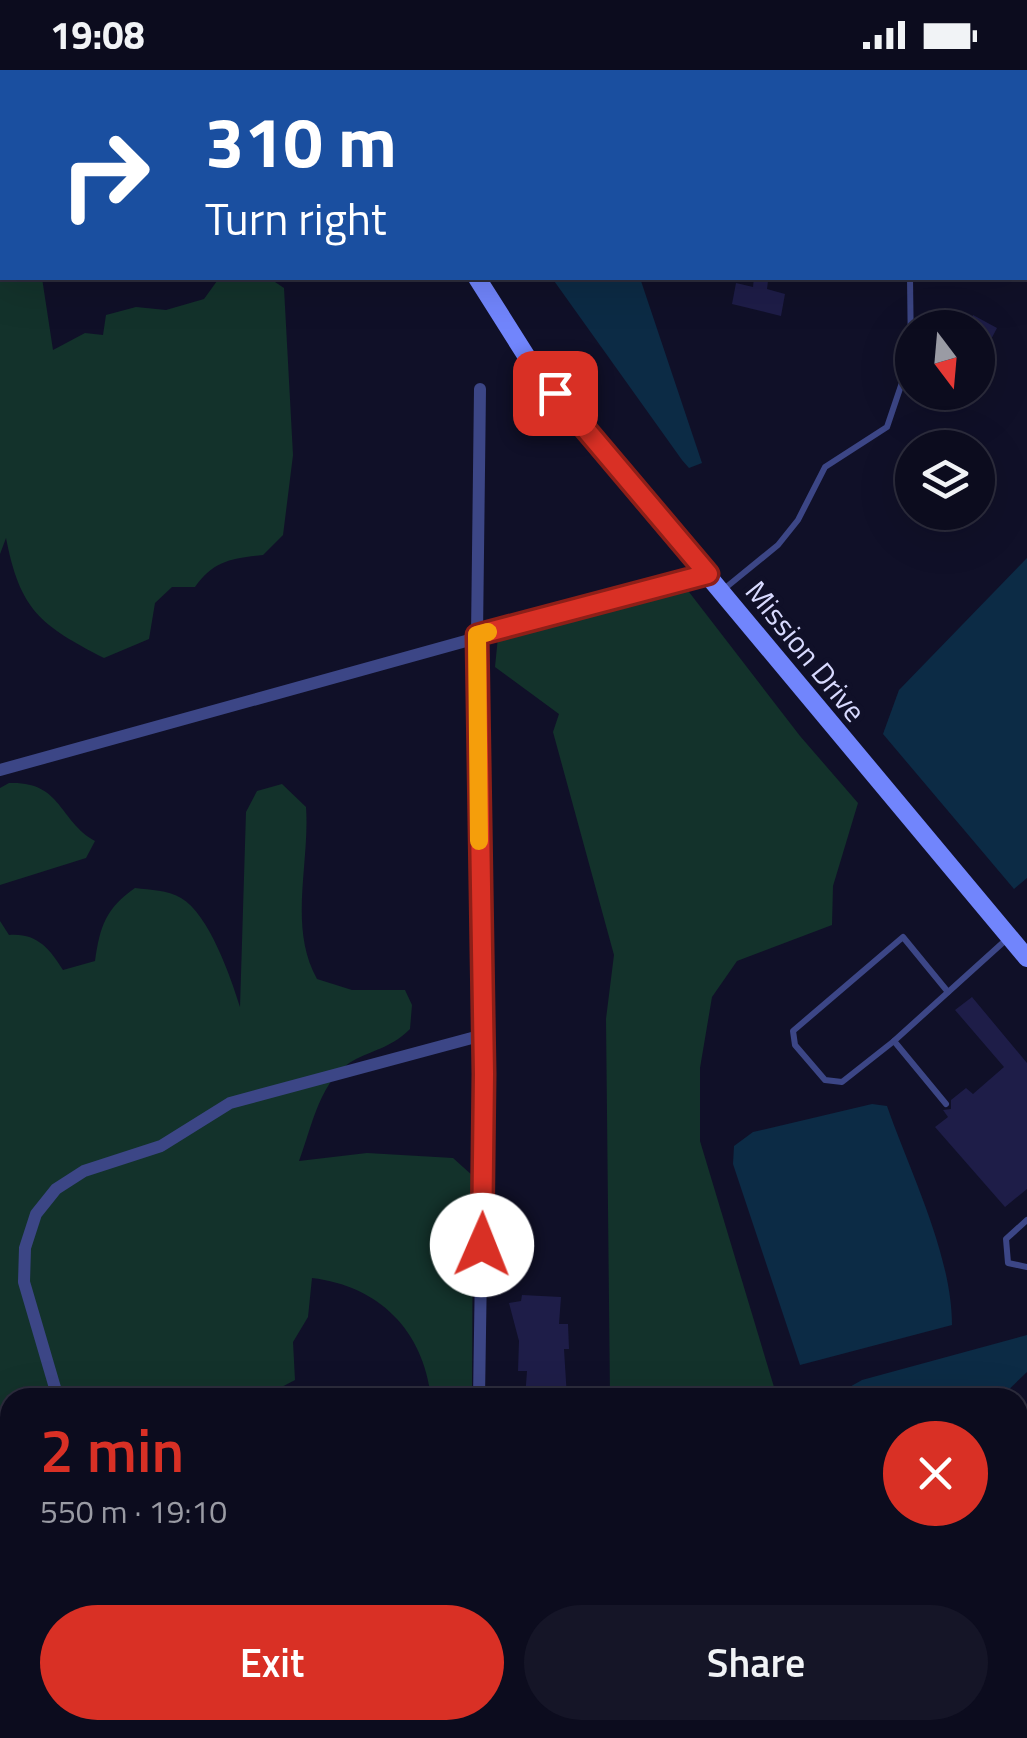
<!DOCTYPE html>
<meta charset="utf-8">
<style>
body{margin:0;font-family:"Titillium Web",sans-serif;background:#151527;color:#f1f3f6;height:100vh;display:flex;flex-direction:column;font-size:38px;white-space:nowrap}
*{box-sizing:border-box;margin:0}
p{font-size:32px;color:#9a9ba4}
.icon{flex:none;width:55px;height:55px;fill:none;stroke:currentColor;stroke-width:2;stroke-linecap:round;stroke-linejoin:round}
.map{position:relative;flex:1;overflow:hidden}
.sheet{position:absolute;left:0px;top:1318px;width:1028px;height:352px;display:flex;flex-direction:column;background:#0c0c1e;border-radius:30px 30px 0 0;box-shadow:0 10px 40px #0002,0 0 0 2px #2c2c3c}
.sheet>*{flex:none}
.guide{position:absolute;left:0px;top:0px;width:1028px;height:210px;box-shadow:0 10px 40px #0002,0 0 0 2px #2c2c3c;background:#1a4fa0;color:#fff;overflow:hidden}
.needle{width:65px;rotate:164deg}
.buttons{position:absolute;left:895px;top:240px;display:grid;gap:20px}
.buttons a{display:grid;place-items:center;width:100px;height:100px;border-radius:50%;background:#0c0c1e;box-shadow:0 10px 40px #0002,0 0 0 2px #2c2c3c;font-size:50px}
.pin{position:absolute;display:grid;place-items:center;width:85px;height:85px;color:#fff;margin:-42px;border-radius:20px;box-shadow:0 5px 15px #0006}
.me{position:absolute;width:110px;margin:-55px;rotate:1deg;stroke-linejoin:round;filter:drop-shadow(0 0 8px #0008)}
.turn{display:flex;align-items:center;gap:35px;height:210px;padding:0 40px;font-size:45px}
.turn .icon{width:130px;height:130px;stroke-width:2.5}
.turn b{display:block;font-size:70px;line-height:85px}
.round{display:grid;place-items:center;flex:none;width:105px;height:105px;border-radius:52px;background:#151527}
.summary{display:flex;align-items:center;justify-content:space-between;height:170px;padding:0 40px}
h1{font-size:60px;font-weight:600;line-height:75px;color:#d93025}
.cta{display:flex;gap:20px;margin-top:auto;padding:20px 40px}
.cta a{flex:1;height:115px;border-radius:60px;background:#d93025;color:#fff;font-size:40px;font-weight:600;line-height:115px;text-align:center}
.cta a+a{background:#151527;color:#f1f3f6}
.status{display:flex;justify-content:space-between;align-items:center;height:70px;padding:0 50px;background:#0c0c1e;direction:ltr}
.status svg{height:28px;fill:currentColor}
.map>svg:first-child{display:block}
.green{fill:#13322b}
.water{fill:#0c2b45}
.building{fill:#1e1d48}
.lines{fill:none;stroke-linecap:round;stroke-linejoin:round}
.lane{stroke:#3c4686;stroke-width:6}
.street{stroke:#3c4686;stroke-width:12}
.secondary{stroke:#7185fc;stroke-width:18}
.route-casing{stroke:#8d1f18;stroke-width:25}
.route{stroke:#d93025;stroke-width:18}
.slow{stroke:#f59e0b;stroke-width:18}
.labels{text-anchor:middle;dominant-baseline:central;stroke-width:10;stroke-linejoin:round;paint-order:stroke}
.street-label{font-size:30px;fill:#d8dafe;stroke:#101028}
</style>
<div class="status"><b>19:08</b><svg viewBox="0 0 49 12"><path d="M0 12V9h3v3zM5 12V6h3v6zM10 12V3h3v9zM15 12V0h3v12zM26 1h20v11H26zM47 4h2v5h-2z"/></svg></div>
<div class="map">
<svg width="1027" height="1668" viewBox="0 0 1027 1668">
<rect width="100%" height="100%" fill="#101028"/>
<g class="green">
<path d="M0,0h144l-142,2v206h40l11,72 32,-17 18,2 3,-20 30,-8 30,3 38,-11 13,-18 11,-3h41l15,10 9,167 -10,80 -20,20c-31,3 -50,6 -68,32h-23l-17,16 -6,36 -45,19c-64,-33 -84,-48 -98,-120l-6,16z"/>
<path d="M679,509l121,157 58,67 -25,83 -1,39 -95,36 -25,36 -12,71v73l77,256h-167l-4,-378 8,-64 -61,-223 6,-18 -64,-47 3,-30z"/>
<path d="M9,713c53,-2 49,37 86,58l-9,17 -86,27v-97z"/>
<path d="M282,714l24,23c4,57 -18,120 11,172l35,11h53l7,15 -2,24c-17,17 -33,20 -54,30 -36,18 -44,68 -57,102l68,-8 86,5 20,18 -1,221h-41c-8,-67 -52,-111 -119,-119l-4,39 -15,25 2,38 -21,11 3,6 -267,1v332h391l1,8h-402v-817l9,14c28,-2 40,13 54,35l32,-9c5,-35 11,-53 40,-73 16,2 32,2 46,10 28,16 50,80 59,109l6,-195 11,-21z"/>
</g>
<g class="water">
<path d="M552,208h88l62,185 -13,5 -7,-8z"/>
<path d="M1027,488v320l-13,11 -131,-155 16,-44z"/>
<path d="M872,1034l15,2c23,66 65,149 65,219l-152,40 -67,-201 1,-18 19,-14z"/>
<path d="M1027,1265v37l-26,25h-169l30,-17z"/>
</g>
<g class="building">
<path d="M754,208l14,3 -1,8 18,5 -4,22 -49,-12 4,-21 17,4z"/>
<path d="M973,245l24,13 -19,36v-36h-11z"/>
<path d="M972,927l55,66v126l-22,18 -70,-80 13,-10 -5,-7 8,-1v-9l15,-12 7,6 31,-27 -49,-57z"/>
<path d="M522,1225l39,2 -2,27h9l1,25h-5l3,49h-42l2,-27h-9l1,-30 -10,-38 12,-2z"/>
</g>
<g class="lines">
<g class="lane">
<path d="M210,0l1,2"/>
<path d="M724,519l54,-44 20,-25 27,-53 62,-40 24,-71 -1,-78"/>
<path d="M894,971l-52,41 -17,-2 -30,-35 -2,-14 110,-94 45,55"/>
<path d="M946,1034l-52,-63 114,-103"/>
<path d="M1027,1150l-21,19 2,24 19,4"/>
</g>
<g class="street">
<path d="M0,700l708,-196"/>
<path d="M58,1328l-34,-116 1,-34 11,-34 20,-25 28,-18 77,-25 69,-43 253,-68"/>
<path d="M479,1328l5,-324 -7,-439 3,-246"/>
<path d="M0,1509l10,33"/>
<path d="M46,1660l2,8"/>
<path d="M484,1660l1,8"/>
<path d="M840,1668l28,-8"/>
</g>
<g class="secondary">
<path d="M378,0l1,2"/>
<path d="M477,208l55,87 495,593"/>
</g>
</g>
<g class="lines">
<g class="route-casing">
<path id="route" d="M482,1175l2,-171 -7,-439 231,-61 -153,-181"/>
</g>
<use href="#route" class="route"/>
<path class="slow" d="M479,771l-2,-206 11,-3"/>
</g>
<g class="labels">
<g class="street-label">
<text transform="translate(806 581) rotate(51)">Mission Drive</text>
</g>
</g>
</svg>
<div class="buttons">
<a><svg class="needle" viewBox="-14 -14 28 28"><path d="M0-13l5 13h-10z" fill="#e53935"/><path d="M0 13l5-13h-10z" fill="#9a9ba4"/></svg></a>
<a><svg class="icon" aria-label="layers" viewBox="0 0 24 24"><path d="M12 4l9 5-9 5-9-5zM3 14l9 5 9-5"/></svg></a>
</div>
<div class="pin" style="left:555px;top:323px;background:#d93025"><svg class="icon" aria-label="arrive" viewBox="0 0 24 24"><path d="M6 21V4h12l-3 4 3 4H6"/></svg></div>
<svg class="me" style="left:482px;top:1175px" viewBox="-20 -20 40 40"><circle r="19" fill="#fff"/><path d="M0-13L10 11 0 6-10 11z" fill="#d93025"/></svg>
<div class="guide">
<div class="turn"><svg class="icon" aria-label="right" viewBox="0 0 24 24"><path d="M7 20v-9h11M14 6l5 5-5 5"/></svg><div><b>310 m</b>Turn right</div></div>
</div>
<section class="sheet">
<div class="summary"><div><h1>2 min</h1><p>550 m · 19:10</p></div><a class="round" style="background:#d93025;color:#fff"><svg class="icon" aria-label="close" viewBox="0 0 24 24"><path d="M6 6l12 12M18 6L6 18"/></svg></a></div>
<div class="cta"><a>Exit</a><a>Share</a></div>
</section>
</div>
